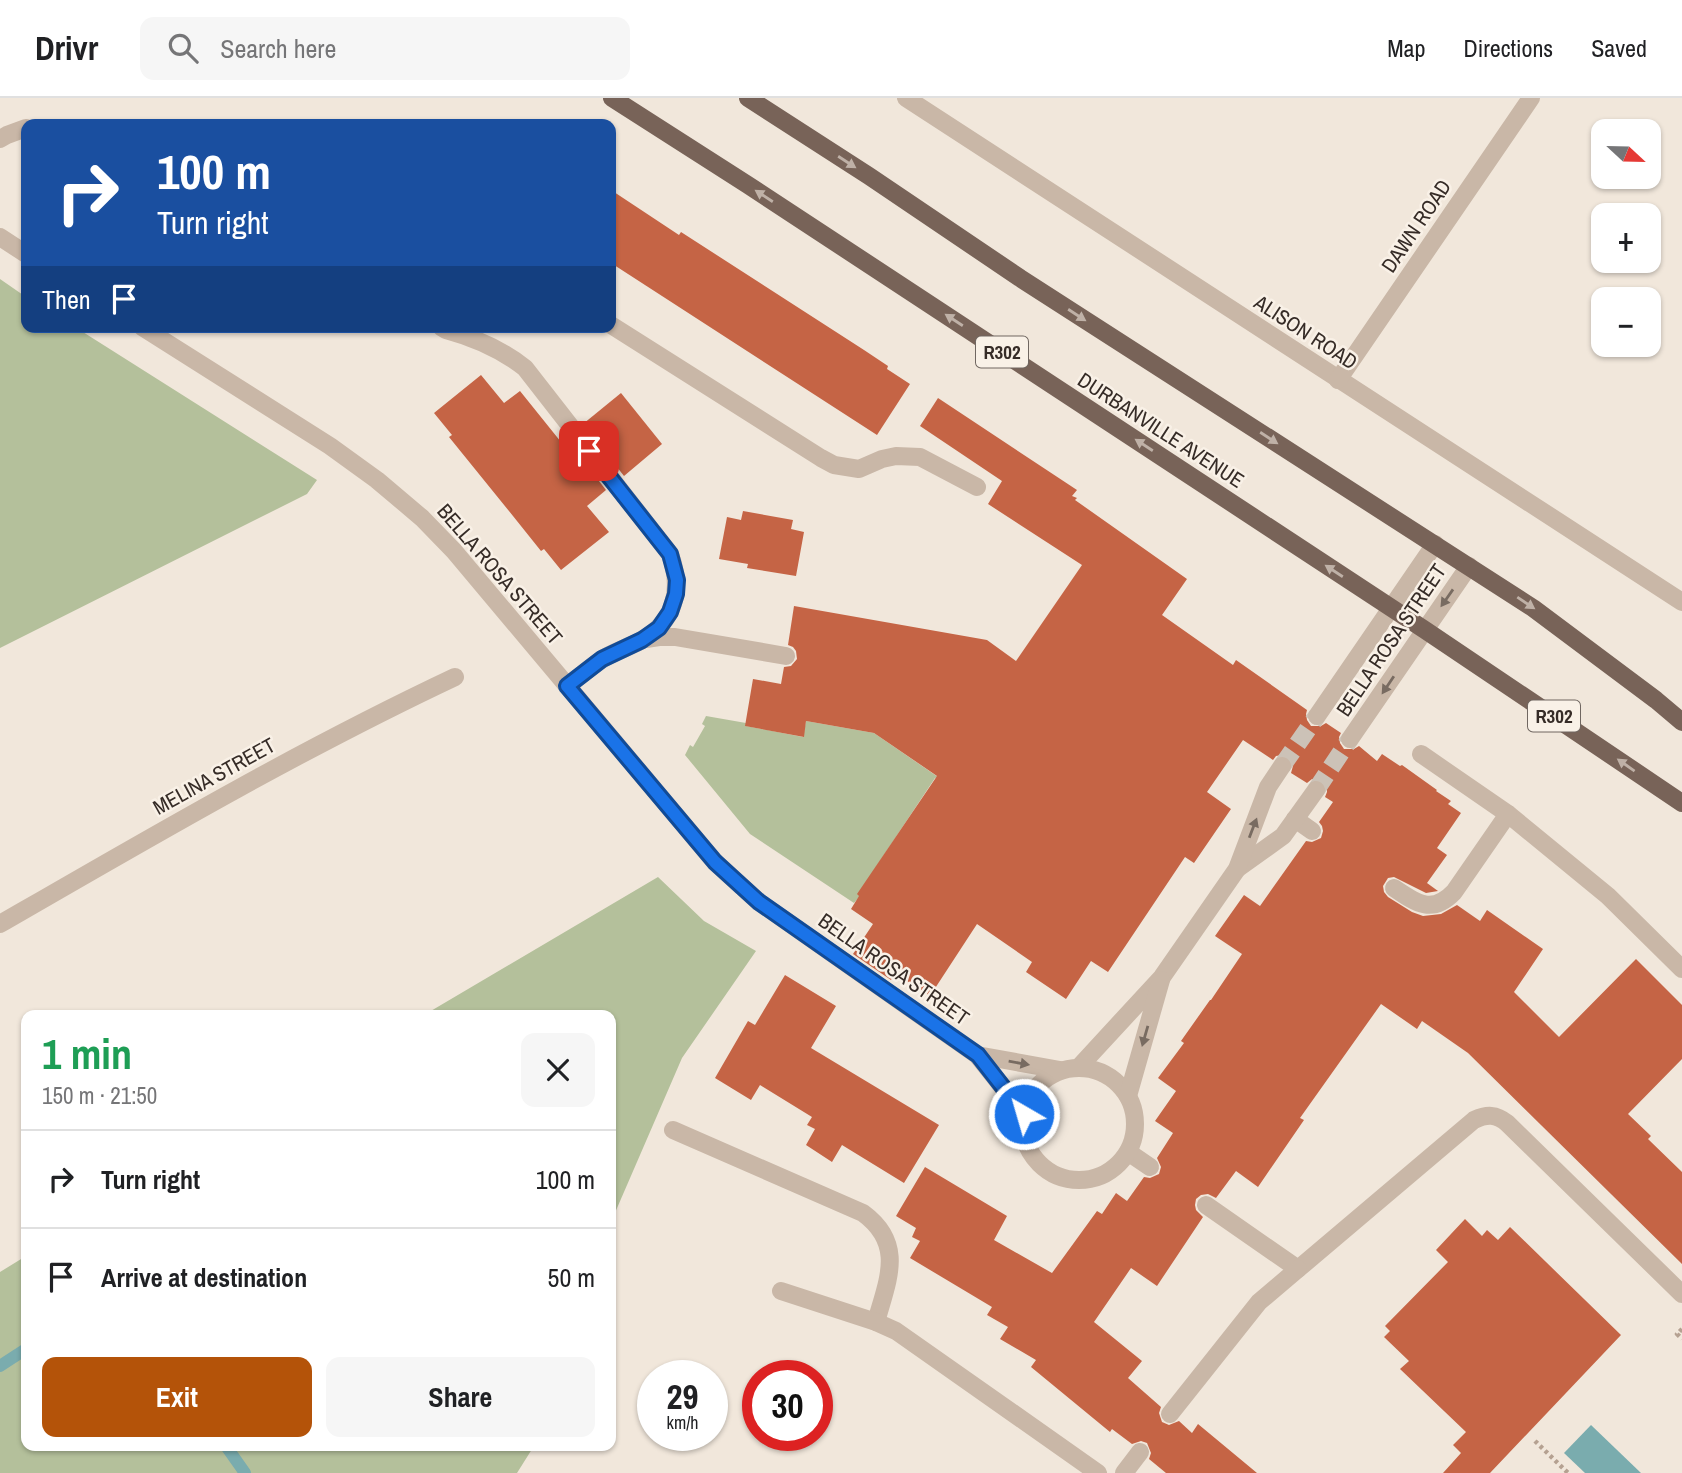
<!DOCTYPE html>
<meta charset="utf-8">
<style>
body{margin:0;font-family:"Archivo Narrow",sans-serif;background:#f6f6f6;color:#202124;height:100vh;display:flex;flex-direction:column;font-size:26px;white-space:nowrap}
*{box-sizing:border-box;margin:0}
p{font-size:23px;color:#757577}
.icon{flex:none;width:38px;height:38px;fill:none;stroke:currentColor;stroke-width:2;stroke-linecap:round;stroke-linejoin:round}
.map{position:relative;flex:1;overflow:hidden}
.sheet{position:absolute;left:21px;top:912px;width:595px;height:441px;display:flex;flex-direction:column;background:#fff;border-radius:14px;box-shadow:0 2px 5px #0004}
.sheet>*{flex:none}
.guide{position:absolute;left:21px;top:21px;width:595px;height:214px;border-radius:14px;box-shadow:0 2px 5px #0004;background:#1a4fa0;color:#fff;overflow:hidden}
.needle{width:46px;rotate:112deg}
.buttons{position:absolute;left:1591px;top:21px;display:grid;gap:14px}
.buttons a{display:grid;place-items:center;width:70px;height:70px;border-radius:14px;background:#fff;box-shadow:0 2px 5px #0004;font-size:35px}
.speed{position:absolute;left:637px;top:1262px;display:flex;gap:14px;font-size:35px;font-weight:700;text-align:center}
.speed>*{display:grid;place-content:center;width:91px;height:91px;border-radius:50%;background:#fff;box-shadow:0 2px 5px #0004;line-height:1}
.speed small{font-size:18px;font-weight:400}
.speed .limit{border:10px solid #d22;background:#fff;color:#111}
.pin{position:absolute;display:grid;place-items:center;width:60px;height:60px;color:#fff;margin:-30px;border-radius:14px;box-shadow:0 4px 10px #0006}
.me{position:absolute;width:77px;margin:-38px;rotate:322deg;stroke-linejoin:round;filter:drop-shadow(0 0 5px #0008)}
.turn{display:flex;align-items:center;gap:24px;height:147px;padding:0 21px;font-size:32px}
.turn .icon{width:91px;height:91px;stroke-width:2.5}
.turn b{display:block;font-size:49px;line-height:60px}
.then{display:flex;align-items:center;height:66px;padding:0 21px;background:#0003;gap:14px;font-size:26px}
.round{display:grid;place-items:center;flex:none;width:74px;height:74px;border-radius:14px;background:#f6f6f6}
.head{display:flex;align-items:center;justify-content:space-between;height:119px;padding:0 21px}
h1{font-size:42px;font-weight:700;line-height:52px;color:#1e9e55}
.primary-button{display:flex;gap:14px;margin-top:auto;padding:14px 21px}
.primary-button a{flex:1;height:80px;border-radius:14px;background:#b45309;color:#fff;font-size:28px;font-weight:700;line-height:80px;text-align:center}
.primary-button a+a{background:#f6f6f6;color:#202124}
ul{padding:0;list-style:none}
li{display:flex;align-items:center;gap:21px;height:98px;padding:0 21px;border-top:2px solid #e0e0e0}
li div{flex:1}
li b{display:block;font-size:26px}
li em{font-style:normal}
header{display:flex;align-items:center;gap:42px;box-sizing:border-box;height:98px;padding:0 35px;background:#fff;border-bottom:2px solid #e0e0e0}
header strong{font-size:33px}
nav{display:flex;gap:38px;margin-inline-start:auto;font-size:24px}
.search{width:490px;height:63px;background:#f6f6f6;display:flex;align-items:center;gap:18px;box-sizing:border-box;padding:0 24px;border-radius:14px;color:#757577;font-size:26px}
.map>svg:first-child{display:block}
.green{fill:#b4c09b}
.water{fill:#7aacae}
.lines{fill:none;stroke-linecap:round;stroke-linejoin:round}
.stream{stroke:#7aacae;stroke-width:12}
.building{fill:#c56445}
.minor-tunnel{stroke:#ccc2b7;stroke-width:18;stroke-dasharray:18 9;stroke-linecap:butt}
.path{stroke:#b5a191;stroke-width:4.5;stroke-dasharray:3.5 3.5;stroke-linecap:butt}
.service{stroke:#c9b7a7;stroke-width:18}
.minor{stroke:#c9b7a7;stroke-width:18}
.primary{stroke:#786358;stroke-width:18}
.oneway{fill:#bfb1a7}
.oneway2{fill:#786b61}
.route-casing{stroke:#114b97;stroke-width:18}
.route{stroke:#1a73e8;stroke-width:12}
.labels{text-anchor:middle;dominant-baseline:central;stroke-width:5;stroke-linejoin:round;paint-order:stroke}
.shield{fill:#f9f1e7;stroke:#706761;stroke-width:2}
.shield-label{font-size:19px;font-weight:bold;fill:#362c27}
.street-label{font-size:21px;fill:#362c27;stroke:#f9f1e7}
</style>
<header>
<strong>Drivr</strong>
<div class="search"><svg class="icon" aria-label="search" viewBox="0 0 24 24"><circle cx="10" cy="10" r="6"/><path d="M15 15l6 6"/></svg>Search here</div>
<nav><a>Map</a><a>Directions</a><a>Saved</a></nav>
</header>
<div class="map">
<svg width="1682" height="1375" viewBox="0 0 1682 1375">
<rect width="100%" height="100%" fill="#f1e7db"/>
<g class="green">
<path d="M0,181l26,18v30h49l242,153 -10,14 -307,154z"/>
<path d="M706,618l40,7v3l57,11 3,-16 68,12 64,44 -3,1 -77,116 2,2 -6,7 -104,-69 -65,-79 5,-10 3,2 12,-21 -3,-2z"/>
<path d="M658,779l46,44 52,30 -74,107 -71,164v-207h-187z"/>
<path d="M26,1158v190h508l-17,27h-517v-201z"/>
</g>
<path class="water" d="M1591,1327l50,48h-56l-21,-20z"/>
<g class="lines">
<g class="stream">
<path d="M0,1268l26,-17"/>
<path d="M226,1348l19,27"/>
</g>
</g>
<g class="building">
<path d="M611,92l68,45 2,-3 183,118 24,16 -1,3 23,15 -33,51 -266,-172z"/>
<path d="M481,277l23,28 16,-12 41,51 4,-4 41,52 -19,16 22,26 -48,38 -17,-21 -3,2 -28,-35 -64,-79 3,-2 -18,-22z"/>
<path d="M621,295l41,51 -38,32 -41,-52z"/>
<path d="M938,300l139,92 -5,6 5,2 -2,2 112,79 -25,36 71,50 3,-5 71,50 -1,4 1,6 4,6h10l5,-3 15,10 -2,4 1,6 4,6h10l5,-3 18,15 5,-7 18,12 2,-1 35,25 -1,1 15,10 -3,3 13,9 -24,35 10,7 -20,28 11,8 -12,2 -32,-16 -6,1 -5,8 1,6 4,5 24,15 11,4 18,-2 16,-9 23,16 7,-11 56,39 -29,43 45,45 77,-78 46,46v54l-54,55 23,22 -3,3 34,33v92l-214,-211 -46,-32 -5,8 -36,-25 -81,114 4,2 -46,67 -22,-16 -20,27 -8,-4 -7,1 -5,4 -1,6 1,5 7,7 -46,69 -26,-18 -37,54 48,39 -14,17 33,29 -2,6 3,9 7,3 10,-4 13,12 6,-9 59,49h-91l-17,-14 2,-6 -4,-10 -6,-2 -9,3 -20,-15 -2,3 -79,-65 5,-7 -36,-21 8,-12 -21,-12 5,-8 -82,-49 10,-17 -8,-4 4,-9 -20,-12 29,-49 82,49 -13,24 58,33 45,-62 5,3 14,-21 11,8 17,-24 6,1 9,-4 2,-7 -4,-9 16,-25 -18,-12 21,-30 -18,-13 26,-35 -3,-2 29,-41h1l31,-46 -27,-18 29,-41 16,11 46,-65 6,1 9,-4 2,-7 -1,-5 -3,-4 14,-20 -8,-5 2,-5v-6l-5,-6 -10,-1 -5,4 -16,-10 2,-7 -4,-9 -7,-2 -6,1 -3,4 -30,-20 -36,52 24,17 -37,54 -9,-6 -77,115 -17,-11 -25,38 -40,-27 6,-10 -55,-38 -47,72 -32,-21 -2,2 -3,-2 -2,5 -38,-26 20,-30 -22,-15 8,-13 -2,-2 80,-118 -63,-43 -68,-12 -2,16 -59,-11 8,-47 28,5 3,-17 7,-1 6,-7 -1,-8 -3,-4 -5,-2 6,-39 193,34 29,21 66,-96 -94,-61 14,-23 -82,-55z"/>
<path d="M743,413l50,9 -2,9 13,3 -8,44 -49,-8 1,-4 -29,-5 8,-42 14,3z"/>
<path d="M785,877l51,31 -25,42 128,77 -35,58 -62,-38 -10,17 -26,-17 9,-16 -8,-4 5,-8 -52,-32 -9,15 -36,-22 33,-57 7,4z"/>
<path d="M1465,1121l17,17 5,-6 11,10 12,-13 111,108 -131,138h-47l18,-20 -8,-8 13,-13 -66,-63 9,-8 -25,-24 6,-6 -5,-5 63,-64 -12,-12z"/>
</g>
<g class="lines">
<g class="minor-tunnel">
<path d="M1282,668l35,-50"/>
<path d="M1316,692l34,-51"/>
</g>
<g class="path">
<path d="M1682,1231l-5,5 5,5"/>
<path d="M1535,1343l33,32"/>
</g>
<g class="service">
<path d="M0,41l7,-4 19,-7"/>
<path d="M611,227l210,133 13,7 25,4 23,-10 14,-3 24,1 57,30"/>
<path d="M441,229l5,3c30,8 55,19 79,38l145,186c13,36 5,68 -30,87 -13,7 -27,11 -39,19 -12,8 -23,18 -34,26"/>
<path d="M646,541l13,-2h16l111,19"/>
<path d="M1421,656l87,60 100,82 74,73"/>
<path d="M1295,721l17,12"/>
<path d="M1394,790c22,15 38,27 60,4l54,-78"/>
<path d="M673,1032l190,83c42,31 25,66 13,109"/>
<path d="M1128,1054l22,15"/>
<path d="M1206,1107l92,64 176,-149c13,-6 22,-6 33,3l175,171"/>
<path d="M781,1193l95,31 20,9 202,142"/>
<path d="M1170,1316l89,-112 39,-33"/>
<path d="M1124,1375l16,-21"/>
</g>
<g class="minor">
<path d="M906,0l776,504"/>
<path d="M0,139l26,17"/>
<path d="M142,229l188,119 47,34 45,38 32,33 261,311 44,40 218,153 47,59"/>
<path d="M1338,282l193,-282"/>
<path d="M1317,618l118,-172"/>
<path d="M1350,641l119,-173"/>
<path d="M1237,771l46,-33 33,-46"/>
<path d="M0,826c149,-86 298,-173 455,-247"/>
<path d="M977,957l83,15"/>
<path d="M1079,969l83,-90 75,-108 31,-82 14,-21"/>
<circle cx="1079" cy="1026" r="56"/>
<path d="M1128,998l33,-116"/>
</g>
<g class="primary">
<path d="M612,0l136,87 677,445 257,173"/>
<path d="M748,0l121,78 151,102 513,330 123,92 26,22"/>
</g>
</g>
<defs><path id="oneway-solid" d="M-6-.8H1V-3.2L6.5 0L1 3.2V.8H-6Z" transform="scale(1.75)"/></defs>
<g class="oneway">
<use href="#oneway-solid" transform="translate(847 64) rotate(33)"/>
<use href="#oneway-solid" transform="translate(764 98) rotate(-147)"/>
<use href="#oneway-solid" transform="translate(1077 217) rotate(33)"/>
<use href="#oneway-solid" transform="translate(954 222) rotate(-147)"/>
<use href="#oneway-solid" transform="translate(1269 340) rotate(33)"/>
<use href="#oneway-solid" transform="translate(1144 347) rotate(-147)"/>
<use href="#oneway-solid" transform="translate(1334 473) rotate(-147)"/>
<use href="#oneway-solid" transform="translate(1526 505) rotate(34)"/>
<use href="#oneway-solid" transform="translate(1626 667) rotate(-145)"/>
</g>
<g class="oneway2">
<use href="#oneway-solid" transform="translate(1447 500) rotate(125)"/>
<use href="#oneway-solid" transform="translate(1388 587) rotate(124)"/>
<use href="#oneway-solid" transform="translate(1253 730) rotate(-69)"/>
<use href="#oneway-solid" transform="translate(1145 938) rotate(106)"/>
<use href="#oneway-solid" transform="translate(1019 965) rotate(10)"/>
</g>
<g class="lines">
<g class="route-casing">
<path id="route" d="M589,353l81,103 7,26 -1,14 -6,18 -11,16 -17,12 -40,19 -35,27 148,176 44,40 219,153 46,59"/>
</g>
<use href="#route" class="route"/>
</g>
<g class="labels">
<g class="shield">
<rect x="976" y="238.5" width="52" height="31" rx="5"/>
<rect x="1528" y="602.5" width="52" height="31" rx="5"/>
</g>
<g class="shield-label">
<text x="1002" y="254">R302</text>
<text x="1554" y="618">R302</text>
</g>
<g class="street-label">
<text transform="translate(1416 128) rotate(-56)">DAWN ROAD</text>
<text transform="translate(1306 234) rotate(33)">ALISON ROAD</text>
<text transform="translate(1161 332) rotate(33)">DURBANVILLE AVENUE</text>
<text transform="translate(500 476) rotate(49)">BELLA ROSA STREET</text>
<text transform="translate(1391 542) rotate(-56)">BELLA ROSA STREET</text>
<text transform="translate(214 678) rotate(-29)">MELINA STREET</text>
<text transform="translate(894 871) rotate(35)">BELLA ROSA STREET</text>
</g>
</g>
</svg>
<div class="buttons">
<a><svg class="needle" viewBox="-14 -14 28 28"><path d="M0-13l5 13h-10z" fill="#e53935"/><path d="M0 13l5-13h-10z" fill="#757577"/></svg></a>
<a>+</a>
<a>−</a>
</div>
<div class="speed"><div>29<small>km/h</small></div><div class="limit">30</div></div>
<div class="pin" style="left:589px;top:353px;background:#d93025"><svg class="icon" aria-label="arrive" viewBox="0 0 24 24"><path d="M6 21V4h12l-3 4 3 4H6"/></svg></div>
<svg class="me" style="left:1024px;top:1016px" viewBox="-20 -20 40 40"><circle r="17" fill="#1a73e8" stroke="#fff" stroke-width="3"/><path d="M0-11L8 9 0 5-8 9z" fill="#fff"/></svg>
<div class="guide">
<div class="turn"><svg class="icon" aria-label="right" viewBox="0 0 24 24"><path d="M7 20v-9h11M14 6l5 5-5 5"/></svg><div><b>100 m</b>Turn right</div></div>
<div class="then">Then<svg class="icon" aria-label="arrive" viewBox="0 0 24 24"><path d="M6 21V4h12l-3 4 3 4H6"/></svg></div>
</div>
<section class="sheet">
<div class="head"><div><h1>1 min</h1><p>150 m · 21:50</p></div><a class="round"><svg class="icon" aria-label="close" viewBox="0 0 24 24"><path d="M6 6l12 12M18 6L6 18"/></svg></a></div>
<ul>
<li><svg class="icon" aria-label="right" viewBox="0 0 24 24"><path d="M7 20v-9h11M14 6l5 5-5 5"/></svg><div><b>Turn right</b></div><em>100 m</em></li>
<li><svg class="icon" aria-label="arrive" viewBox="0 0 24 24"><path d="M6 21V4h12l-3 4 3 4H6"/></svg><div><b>Arrive at destination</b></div><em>50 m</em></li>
</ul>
<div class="primary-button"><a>Exit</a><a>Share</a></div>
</section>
</div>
